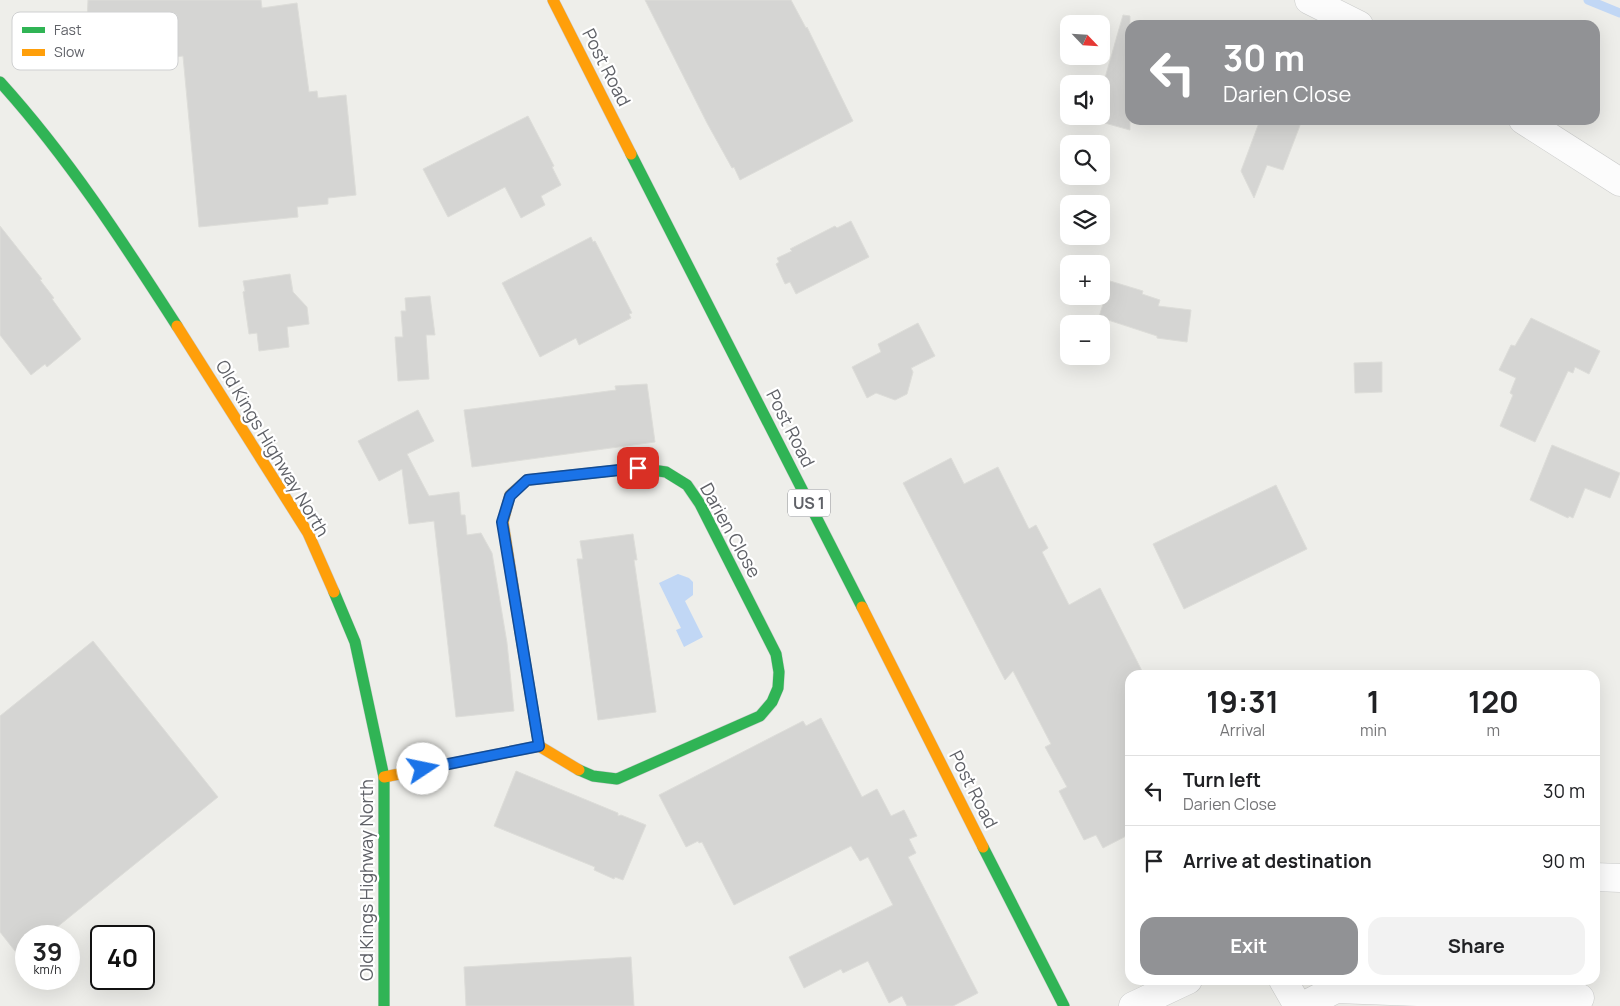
<!DOCTYPE html>
<meta charset="utf-8">
<style>
body{margin:0;font-family:Manrope,sans-serif;background:#f2f2f2;color:#202124;height:100vh;display:flex;flex-direction:column;font-size:19px;white-space:nowrap}
*{box-sizing:border-box;margin:0}
p{font-size:16px;color:#757577}
.icon{flex:none;width:28px;height:28px;fill:none;stroke:currentColor;stroke-width:2;stroke-linecap:round;stroke-linejoin:round}
.map{position:relative;flex:1;overflow:hidden}
.panel{position:absolute;left:1125px;top:670px;width:475px;height:315px;display:flex;flex-direction:column;background:#fff;border-radius:15px;box-shadow:0 5px 20px #0002}
.panel>*{flex:none}
.guide{position:absolute;left:1125px;top:20px;width:475px;height:105px;border-radius:15px;box-shadow:0 5px 20px #0002;background:#919295;color:#fff;overflow:hidden}
.needle{width:32px;rotate:115deg}
.buttons{position:absolute;left:1060px;top:15px;display:grid;gap:10px}
.buttons a{display:grid;place-items:center;width:50px;height:50px;border-radius:10px;background:#fff;box-shadow:0 5px 20px #0002;font-size:25px}
.speed{position:absolute;left:15px;top:925px;display:flex;gap:10px;font-size:25px;font-weight:700;text-align:center}
.speed>*{display:grid;place-content:center;width:65px;height:65px;border-radius:50%;background:#fff;box-shadow:0 5px 20px #0002;line-height:1}
.speed small{font-size:12px;font-weight:400}
.speed .limit{border:2px solid #111;border-radius:8px;background:#fff;color:#111}
.pin{position:absolute;display:grid;place-items:center;width:42px;height:42px;color:#fff;margin:-21px;border-radius:10px;box-shadow:0 2px 8px #0006}
.me{position:absolute;width:55px;margin:-28px;rotate:79deg;stroke-linejoin:round;filter:drop-shadow(0 0 4px #0008)}
.turn{display:flex;align-items:center;gap:18px;height:105px;padding:0 15px;font-size:22px}
.turn .icon{width:65px;height:65px;stroke-width:2.5}
.turn b{display:block;font-size:35px;line-height:42px}
.eta{display:flex;justify-content:space-evenly;align-items:center;height:85px;text-align:center}
.eta b{font-size:30px;font-weight:700;line-height:35px}
.primary-button{display:flex;gap:10px;margin-top:auto;padding:10px 15px}
.primary-button a{flex:1;height:58px;border-radius:15px;background:#919295;color:#fff;font-size:20px;font-weight:700;line-height:58px;text-align:center}
.primary-button a+a{background:#f2f2f2;color:#202124}
ul{padding:0;list-style:none}
li{display:flex;align-items:center;gap:15px;height:70px;padding:0 15px;border-top:1px solid #e0e0e0}
li div{flex:1}
li b{display:block;font-size:19px}
li em{font-style:normal}
.map>svg:first-child{display:block}
.water{fill:#c1d7f5}
.lines{fill:none;stroke-linecap:round;stroke-linejoin:round}
.stream{stroke:#c1d7f5;stroke-width:9}
.building{fill:#d5d5d3;stroke:#ddddd9}
.street-casing{stroke:#cbcccb;stroke-width:29}
.fast-casing{stroke:#cacaca;stroke-width:12}
.slow-casing{stroke:#cacaca;stroke-width:12}
.street{stroke:#fcfcfc;stroke-width:28}
.fast{stroke:#30b455;stroke-width:11}
.slow{stroke:#ff9f0a;stroke-width:11}
.route-casing{stroke:#114b97;stroke-width:12}
.route{stroke:#1a73e8;stroke-width:9}
.labels{text-anchor:middle;dominant-baseline:central;stroke-width:4.5;stroke-linejoin:round;paint-order:stroke}
.shield{fill:#fff;stroke:#8f9095;stroke-width:1}
.shield-label{font-size:16px;font-weight:bold;fill:#5f6167}
.street-label{font-size:18px;fill:#5f6167;stroke:#fff}
.key{fill:#fff;stroke:#cfd0d1;stroke-width:1}
.key-label{font-size:14px;fill:#5f6167}
</style>
<div class="map">
<svg width="1620" height="1006" viewBox="0 0 1620 1006">
<rect width="100%" height="100%" fill="#eeeeea"/>
<path class="water" d="M678,574l11,4 4,4v13l-8,6 18,36 -19,10 -8,-17 5,-2 -22,-45z"/>
<g class="lines">
<path class="stream" d="M1588,0l32,13"/>
</g>
<g class="building">
<path d="M88,0h173l1,8 35,-5 12,89 8,-1 1,7 28,-3 10,100 -28,3v6l-31,3 1,10 -99,10 -16,-171 -76,8 -3,-30 -13,-9 -4,-5z"/>
<path d="M645,0h146l15,28 1,-1 46,94 -113,59 -6,-13 -2,1 -25,-45z"/>
<path d="M1123,15l7,1v114l-29,-8v-30z"/>
<path d="M528,116l26,50 -2,1 9,18 -20,11 4,9 -24,13 -16,-31 -57,30 -25,-48z"/>
<path d="M1260,120h42l-19,50 -16,-5 -13,33 -13,-27z"/>
<path d="M851,221l18,36 -73,37 -6,-12 -5,2 -9,-20 3,-2 -2,-4 15,-7 -2,-2 45,-23 2,2z"/>
<path d="M0,226l42,53 -2,1 14,18 -2,1 29,40 -34,28 -2,-3 -14,11 -31,-40z"/>
<path d="M591,237l2,5 2,-1 37,72 -3,1 2,4 -52,27 -3,-7 -36,19 -38,-74z"/>
<path d="M290,274l3,18 14,15 2,17 -22,3 2,20 -30,4 -2,-18 -8,1 -6,-42 2,-1 -2,-10z"/>
<path d="M1110,281l33,10 -1,3 18,6 -2,6 33,4 -4,32 -30,-4v-2l-58,-19z"/>
<path d="M430,296l5,39h-9l3,44 -31,2 -3,-44h8l-2,-26h5l-1,-13z"/>
<path d="M1531,318l69,33 -11,23 -14,-7 -2,6 -5,-2 -33,71 -35,-16 13,-31 -3,-2 6,-15 -17,-8 12,-25 4,1z"/>
<path d="M918,323l17,33 -24,12 2,4 -6,22 -12,6 -19,-7 -9,5 -15,-31 29,-15 -3,-8z"/>
<path d="M1382,362v30l-27,1 -1,-30z"/>
<path d="M647,384l8,58 -183,25 -8,-57 152,-20 -1,-4z"/>
<path d="M418,410l16,31 -27,13 22,42 30,-4 2,23h4l2,20 14,-2 11,20 15,90 7,68 -58,6 -22,-196 -25,3 -7,-55 -23,12 -21,-40z"/>
<path d="M1552,445l68,28 -10,25 -25,-10 -12,30 -4,-2 -1,2 -38,-18z"/>
<path d="M951,458l13,26 34,-17 31,62 7,-4 12,23 -6,4 27,53 31,-17 44,87h-14v159l-27,14 -7,-13 -12,5 -25,-49 8,-4 -22,-40 6,-3 -38,-73 -8,9 -102,-197z"/>
<path d="M1276,485l31,64 -123,60 -31,-65z"/>
<path d="M633,534l4,26h-3l22,152 -58,8 -21,-161h6l-3,-18z"/>
<path d="M93,641l125,156 -172,139h-20v29l-26,-33v-216z"/>
<path d="M821,718l41,79 15,-8 14,27 13,-6 13,26 -8,3 7,14 -8,4 70,136 -25,13h-46l-5,-10 -13,7 -21,-42 -25,12 -2,-4 -37,19 -15,-31 104,-52 -25,-48 -8,4 -9,-15 -117,59 -32,-63 -3,1 -1,-2 -12,6 -27,-52 144,-74 3,5z"/>
<path d="M516,771l102,42v3l3,-1 25,10 -23,55 -8,-3 -1,2 -20,-9 1,-3 -101,-41z"/>
<path d="M631,957l3,49h-168l-2,-39z"/>
</g>
<g class="lines">
<g class="street-casing">
<g id="street">
<path d="M1309,0l50,25"/>
<path d="M1523,120l97,62"/>
<path d="M1595,877l25,1"/>
<path d="M1283,980l15,26"/>
<path d="M1133,1006l55,-26"/>
<path d="M1303,1006l33,-17 244,9"/>
</g>
</g>
<g class="fast-casing">
<g id="fast">
<path d="M0,82c68,75 123,160 177,244"/>
<path d="M631,154l231,453"/>
<path d="M546,478l92,-10 28,4 21,13 13,19 76,150 3,18 -1,16 -6,14 -12,14 -143,63 -24,-3 -14,-6"/>
<path d="M334,592l21,50 29,135v229"/>
<path d="M520,631l19,115"/>
<path d="M983,847l81,159"/>
</g>
</g>
<g class="slow-casing">
<g id="slow">
<path d="M553,0l78,154"/>
<path d="M177,326l131,207 26,59"/>
<path d="M862,607l121,240"/>
<path d="M520,631l-17,-109 7,-27 17,-15 19,-2"/>
<path d="M384,777l155,-31 40,24"/>
</g>
</g>
<use href="#street" class="street"/>
<use href="#fast" class="fast"/>
<use href="#slow" class="slow"/>
</g>
<g class="lines">
<g class="route-casing">
<path id="route" d="M423,769l116,-23 -37,-224 8,-26 17,-16 111,-12"/>
</g>
<use href="#route" class="route"/>
</g>
<g class="labels">
<rect class="shield" x="788" y="489.5" width="42" height="27" rx="4"/>
<g class="shield-label">
<text x="809" y="503">US 1</text>
</g>
<g class="street-label">
<text transform="translate(607 67) rotate(63)">Post Road</text>
<text transform="translate(791 428) rotate(63)">Post Road</text>
<text transform="translate(273 448) rotate(59)">Old Kings Highway North</text>
<text transform="translate(731 530) rotate(61)">Darien Close</text>
<text transform="translate(974 789) rotate(63)">Post Road</text>
<text transform="translate(366 880) rotate(-90)">Old Kings Highway North</text>
</g>
</g>
<rect x="12" y="12" width="166" height="58" rx="8" class="key"/>
<rect x="22" y="27" width="23" height="6" fill="#30b455"/>
<rect x="22" y="49" width="23" height="7" fill="#ff9f0a"/>
<g class="key-label">
<text x="54" y="35">Fast</text>
<text x="54" y="57">Slow</text>
</g>
</svg>
<div class="buttons">
<a><svg class="needle" viewBox="-14 -14 28 28"><path d="M0-13l5 13h-10z" fill="#e53935"/><path d="M0 13l5-13h-10z" fill="#757577"/></svg></a>
<a><svg class="icon" aria-label="sound" viewBox="0 0 24 24"><path d="M4 9h4l5-4v14l-5-4H4zM17 9q2 3 0 6"/></svg></a>
<a><svg class="icon" aria-label="search" viewBox="0 0 24 24"><circle cx="10" cy="10" r="6"/><path d="M15 15l6 6"/></svg></a>
<a><svg class="icon" aria-label="layers" viewBox="0 0 24 24"><path d="M12 4l9 5-9 5-9-5zM3 14l9 5 9-5"/></svg></a>
<a>+</a>
<a>−</a>
</div>
<div class="speed"><div>39<small>km/h</small></div><div class="limit">40</div></div>
<div class="pin" style="left:638px;top:468px;background:#d93025"><svg class="icon" aria-label="arrive" viewBox="0 0 24 24"><path d="M6 21V4h12l-3 4 3 4H6"/></svg></div>
<svg class="me" style="left:423px;top:769px" viewBox="-20 -20 40 40"><circle r="19" fill="#fff"/><path d="M0-13L10 11 0 6-10 11z" fill="#1a73e8"/></svg>
<div class="guide">
<div class="turn"><svg class="icon" aria-label="left" viewBox="0 0 24 24"><path d="M17 20v-9H6M10 6l-5 5 5 5"/></svg><div><b>30 m</b>Darien Close</div></div>
</div>
<section class="panel">
<div class="eta">
<div><b>19:31</b><p>Arrival</p></div>
<div><b>1</b><p>min</p></div>
<div><b>120</b><p>m</p></div>
</div>
<ul>
<li><svg class="icon" aria-label="left" viewBox="0 0 24 24"><path d="M17 20v-9H6M10 6l-5 5 5 5"/></svg><div><b>Turn left</b><p>Darien Close</p></div><em>30 m</em></li>
<li><svg class="icon" aria-label="arrive" viewBox="0 0 24 24"><path d="M6 21V4h12l-3 4 3 4H6"/></svg><div><b>Arrive at destination</b></div><em>90 m</em></li>
</ul>
<div class="primary-button"><a>Exit</a><a>Share</a></div>
</section>
</div>
